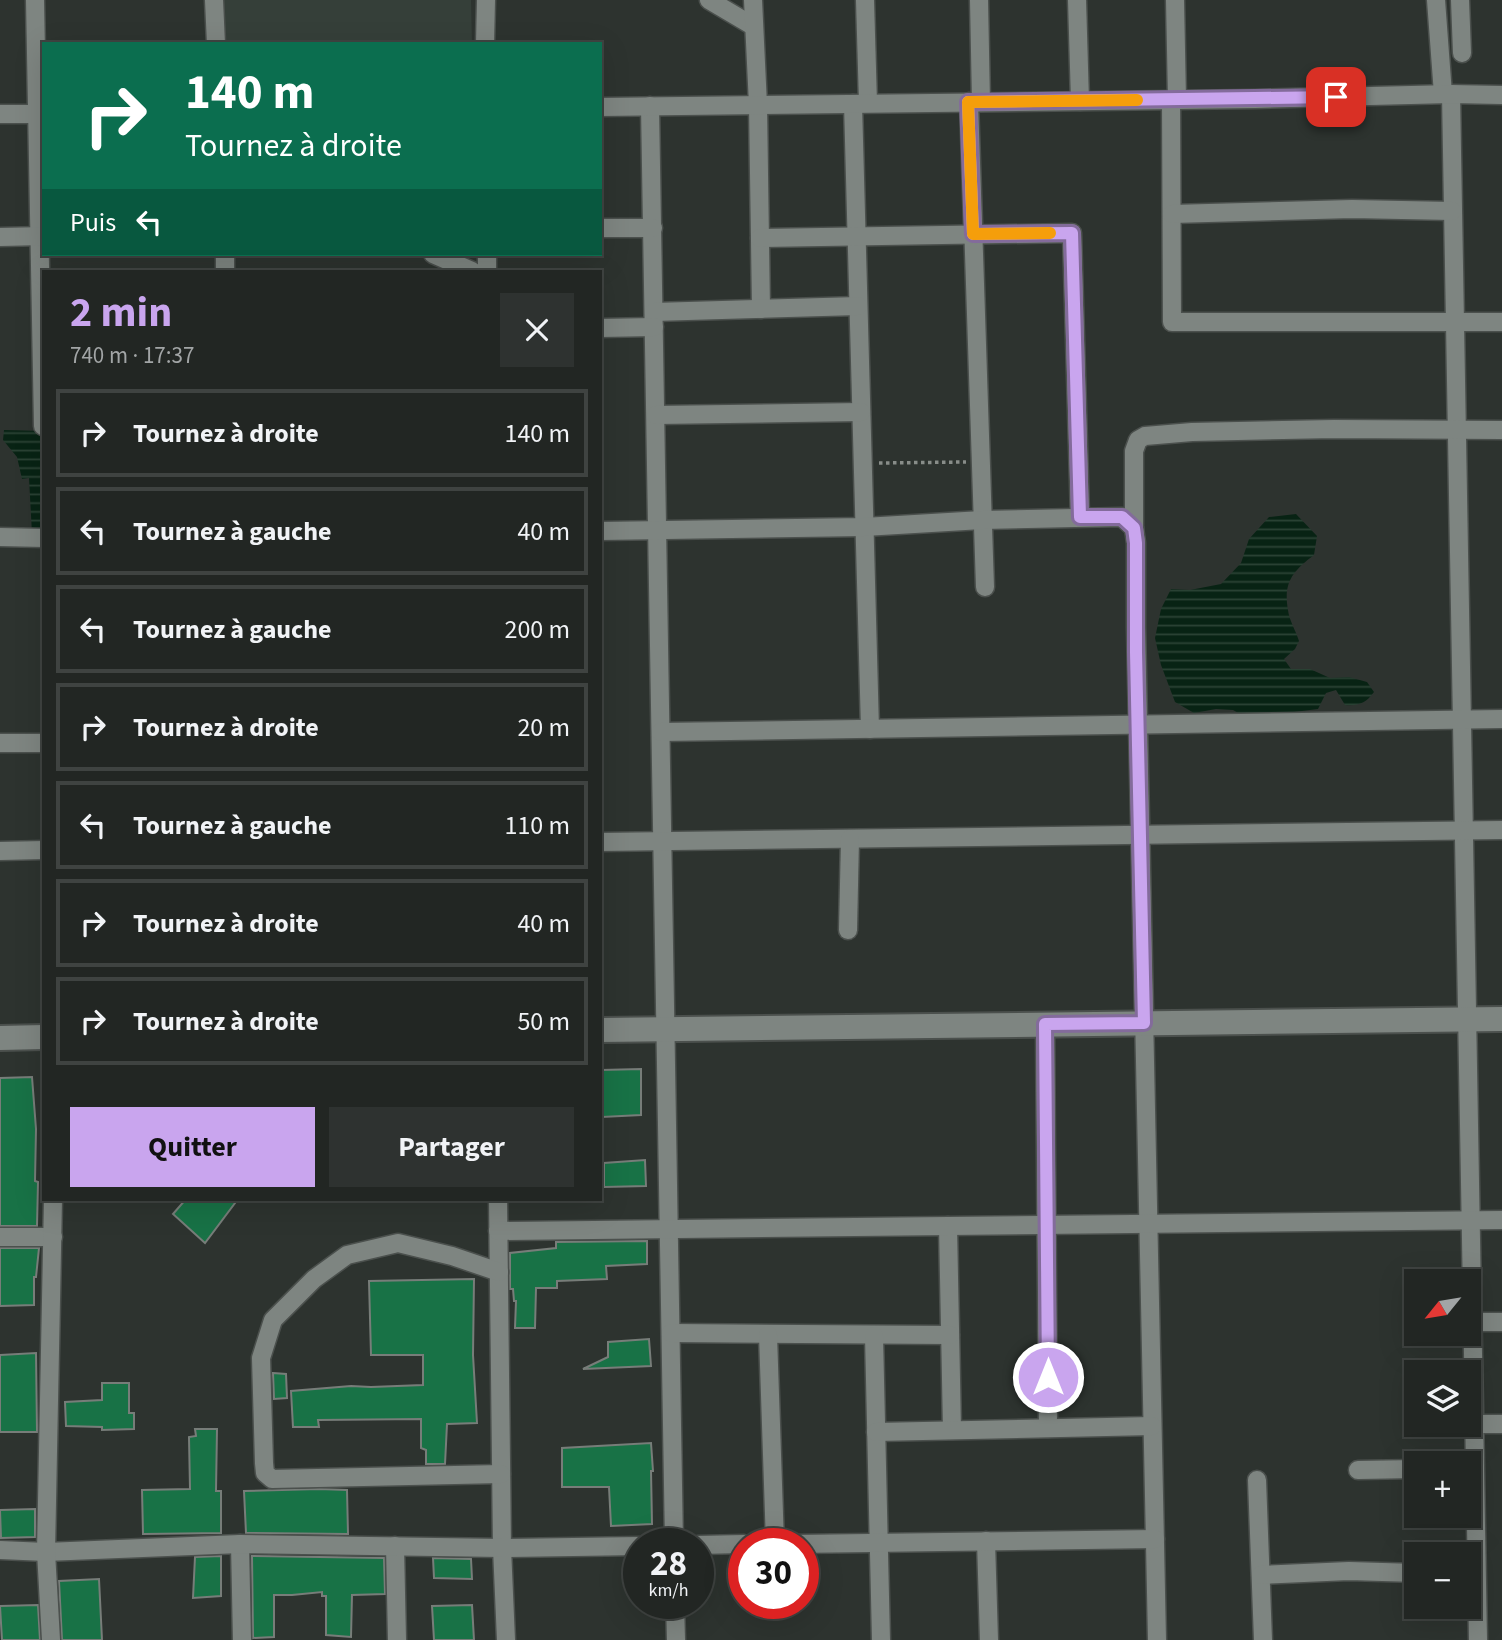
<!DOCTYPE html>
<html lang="fr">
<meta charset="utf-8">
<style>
body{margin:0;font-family:"Source Sans 3",sans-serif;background:#2e3230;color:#f1f3f6;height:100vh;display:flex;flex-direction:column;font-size:26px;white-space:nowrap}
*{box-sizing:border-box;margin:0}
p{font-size:23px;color:#a2a5a6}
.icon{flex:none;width:38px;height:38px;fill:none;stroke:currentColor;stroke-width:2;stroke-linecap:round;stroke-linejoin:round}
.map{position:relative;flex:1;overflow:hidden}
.details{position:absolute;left:42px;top:270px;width:560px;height:931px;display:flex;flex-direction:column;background:#222623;border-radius:0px;box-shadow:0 7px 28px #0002,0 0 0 2px #3f4341}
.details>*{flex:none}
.guide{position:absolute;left:42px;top:42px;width:560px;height:214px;border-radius:0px;box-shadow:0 7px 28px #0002,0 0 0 2px #3f4341;background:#0b6e4f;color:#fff;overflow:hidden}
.needle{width:46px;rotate:240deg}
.controls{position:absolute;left:1404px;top:1269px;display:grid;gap:14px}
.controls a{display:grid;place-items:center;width:77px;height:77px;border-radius:0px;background:#222623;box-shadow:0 7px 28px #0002,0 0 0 2px #3f4341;font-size:35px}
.speed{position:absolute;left:623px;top:1528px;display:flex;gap:14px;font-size:35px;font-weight:700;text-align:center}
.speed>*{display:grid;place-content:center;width:91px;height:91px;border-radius:50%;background:#222623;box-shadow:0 7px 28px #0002,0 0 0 2px #3f4341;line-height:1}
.speed small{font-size:18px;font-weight:400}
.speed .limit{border:10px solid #d22;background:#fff;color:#111}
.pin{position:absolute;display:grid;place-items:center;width:60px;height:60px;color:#fff;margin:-30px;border-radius:14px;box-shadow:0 4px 10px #0006}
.me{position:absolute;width:77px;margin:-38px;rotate:0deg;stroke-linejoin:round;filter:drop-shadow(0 0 5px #0008)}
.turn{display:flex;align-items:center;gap:24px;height:147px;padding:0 28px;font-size:32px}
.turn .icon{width:91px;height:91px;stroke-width:2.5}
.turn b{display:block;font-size:49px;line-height:60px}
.then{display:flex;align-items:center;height:66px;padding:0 28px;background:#0003;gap:14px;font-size:26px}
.round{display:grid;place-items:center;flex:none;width:74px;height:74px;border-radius:0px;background:#2e3230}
.overview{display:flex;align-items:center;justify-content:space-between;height:119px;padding:0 28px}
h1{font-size:42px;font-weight:700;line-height:52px;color:#c9a5ee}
.primary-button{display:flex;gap:14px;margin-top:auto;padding:14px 28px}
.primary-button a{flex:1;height:80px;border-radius:0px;background:#c9a5ee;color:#111;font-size:28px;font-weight:700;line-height:80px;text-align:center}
.primary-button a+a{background:#2e3230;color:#f1f3f6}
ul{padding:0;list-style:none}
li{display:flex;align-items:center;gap:21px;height:88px;margin:0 14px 10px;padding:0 14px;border:4px solid #3f4341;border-radius:0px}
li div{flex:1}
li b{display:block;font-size:26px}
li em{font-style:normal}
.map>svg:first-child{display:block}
.built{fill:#353f39}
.water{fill:url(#water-rules)}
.building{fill:#187246;stroke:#777d79;stroke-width:2}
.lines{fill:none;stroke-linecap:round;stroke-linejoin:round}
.street-casing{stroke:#4b504d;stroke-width:21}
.secondary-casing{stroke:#4b504d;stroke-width:28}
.path{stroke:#888d89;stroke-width:3.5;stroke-dasharray:3.5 3.5;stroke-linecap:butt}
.street{stroke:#7e8581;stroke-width:18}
.secondary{stroke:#7e8581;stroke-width:24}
.route-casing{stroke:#836b9b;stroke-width:18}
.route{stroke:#c9a5ee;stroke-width:12}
.slow{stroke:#f59e0b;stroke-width:12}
</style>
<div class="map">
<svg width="1502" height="1640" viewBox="0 0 1502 1640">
<defs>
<pattern id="water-rules" width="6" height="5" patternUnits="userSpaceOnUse" patternTransform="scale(1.75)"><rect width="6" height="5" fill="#082314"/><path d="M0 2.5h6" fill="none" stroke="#2c4336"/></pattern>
</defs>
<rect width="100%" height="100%" fill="#2d332f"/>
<path class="built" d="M222,0h249l1,44h-249z"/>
<g class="water">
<path d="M4,430l40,1v105l-12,-2 -3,-56 -7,1 -5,-22 -14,-17z"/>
<path d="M1296,514l21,22 -3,19c-21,16 -31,27 -26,55 1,10 8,21 11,31l-4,8 -11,10 7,10h19l20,9 19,-1 18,5 7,10c-8,11 -15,14 -29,13l-9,-15 -10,3 -8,16 -71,9 -14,-8 -17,-1 -22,4 -19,-11 -14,-37 -6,-27 6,-29 10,-20 19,1 31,-6 20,-21 8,-24 20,-22z"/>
</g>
<g class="building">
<path d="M641,1069v46l-39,2 -1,-47z"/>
<path d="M32,1077l4,52 -1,52 3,1 -1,44h-37v-148z"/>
<path d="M645,1160l1,26 -42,1v-24z"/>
<path d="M186,1199h52l-33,44 -32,-29z"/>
<path d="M647,1241v23l-41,2 1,13 -50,2v7h-21l-1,40h-20l1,-27h-2l-1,-12h-3v-36l46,-5v-6z"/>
<path d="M0,1248h39l-3,29h-2v28l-34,1z"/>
<path d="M474,1279l-1,76 4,68 -30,1 -2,40h-19v-14l-5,-2v-29l-103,1 1,7h-26l-2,-36 60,-5 20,1 52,-2v-30h-52l-2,-74z"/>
<path d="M649,1339l2,27 -68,3 25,-12v-15z"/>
<path d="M36,1353l1,79h-37v-77z"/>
<path d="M273,1373l13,1 1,24 -13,1z"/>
<path d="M102,1383h27v30h5v16l-32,1v-3l-36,-1 -1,-24 37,-2z"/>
<path d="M195,1429h22l-1,62h5v42l-78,1 -1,-44 48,-1 -1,-52 7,-1z"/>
<path d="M651,1443l2,28h-2l1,53 -41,2 -2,-39h-47v-39z"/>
<path d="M319,1489l28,1 1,44 -102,-1 -2,-42z"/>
<path d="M35,1509v28l-34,1 -1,-28z"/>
<path d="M221,1556v40l-28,2 2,-41z"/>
<path d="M252,1556l132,2 1,36 -33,1 -1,42 -25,-2v-39h-4v-4l-30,3h-18v42l-21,1z"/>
<path d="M433,1558l38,1 1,20 -38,-1z"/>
<path d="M99,1579l3,61h-40l-3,-59z"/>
<path d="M38,1605l2,35h-38l-2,-34z"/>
<path d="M472,1605l2,35h-40l-2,-34z"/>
</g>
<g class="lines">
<g class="street-casing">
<g id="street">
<path d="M35,0l8,426"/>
<path d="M214,0l2,44"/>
<path d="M709,0l44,26"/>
<path d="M753,0l5,105 3,204"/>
<path d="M865,0l3,103"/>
<path d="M979,0l2,102"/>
<path d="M1077,0l3,101"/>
<path d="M1175,0l2,99"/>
<path d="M1436,0l7,94"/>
<path d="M1460,0l2,53"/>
<path d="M485,44l1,-44"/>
<path d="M1451,94l27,1546"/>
<path d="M1171,100l1,222h330"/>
<path d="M969,102l16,485"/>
<path d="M853,104l17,625"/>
<path d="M650,106l24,1438"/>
<path d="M600,107l655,-8 196,-5 51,1"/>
<path d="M0,114h44"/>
<path d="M1172,214l180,-5 100,2"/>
<path d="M600,228h53"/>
<path d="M0,237l44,-1"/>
<path d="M760,238l312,-5 8,284"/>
<path d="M225,254v17"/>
<path d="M433,254l39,17"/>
<path d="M487,254v17"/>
<path d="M654,312l204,-6"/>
<path d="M600,328l54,-1"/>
<path d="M656,415l205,-3"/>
<path d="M1134,528v-77l4,-11 7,-4 47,-4 142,-3 168,1"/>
<path d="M600,531l264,-4 118,-7 140,-3 12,11 2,15v84l21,1013"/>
<path d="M0,537l44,1"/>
<path d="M661,732l841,-13"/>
<path d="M0,743h44"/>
<path d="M600,842l902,-12"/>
<path d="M0,851l44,-1"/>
<path d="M848,930l2,-91"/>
<path d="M1045,1024l3,404"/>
<path d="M498,1199l4,349 4,92"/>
<path d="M948,1226l4,204"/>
<path d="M498,1231l1004,-11"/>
<path d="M0,1237h53"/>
<path d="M499,1272l-47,-16 -54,-13 -51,12 -33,24 -41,41 -12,38 3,105 1,10 7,6 229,-5"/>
<path d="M1472,1322h30"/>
<path d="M671,1333l279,2"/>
<path d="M768,1335l7,209"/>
<path d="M874,1336l7,304"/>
<path d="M1474,1424h28"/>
<path d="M876,1432l276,-6"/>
<path d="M1358,1470l58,-1"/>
<path d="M1257,1480l6,160"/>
<path d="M986,1541l3,99"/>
<path d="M240,1544l2,96"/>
<path d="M795,1544l360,-5"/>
<path d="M698,1545l46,-1"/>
<path d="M395,1546l2,94"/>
<path d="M0,1550l46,2 194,-8 262,4 137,-2"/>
<path d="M1261,1575l88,-4 67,2"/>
<path d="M675,1603l1,37"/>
<path d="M51,1640l-5,-88 7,-353"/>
</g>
</g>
<g class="secondary-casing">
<g id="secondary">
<path d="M600,1030l902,-11"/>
<path d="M0,1038l44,-1"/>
</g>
</g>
<path class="path" d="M879,463l87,-1"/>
<use href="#street" class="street"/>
<use href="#secondary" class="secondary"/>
</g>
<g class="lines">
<g class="route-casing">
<path id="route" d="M1048,1377l-3,-353 99,-1 -8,-371v-109l-2,-15 -12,-11h-42l-8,-284 -99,1 -5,-132 368,-5"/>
</g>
<use href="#route" class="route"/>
<path class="slow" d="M1050,233l-77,1 -5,-132 169,-2"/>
</g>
</svg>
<div class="controls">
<a><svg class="needle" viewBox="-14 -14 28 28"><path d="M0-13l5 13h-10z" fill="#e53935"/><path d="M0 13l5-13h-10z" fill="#a2a5a6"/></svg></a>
<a><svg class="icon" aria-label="layers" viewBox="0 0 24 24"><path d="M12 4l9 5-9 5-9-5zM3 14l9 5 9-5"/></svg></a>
<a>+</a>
<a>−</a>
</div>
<div class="speed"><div>28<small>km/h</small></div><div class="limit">30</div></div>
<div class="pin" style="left:1336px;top:97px;background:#d93025"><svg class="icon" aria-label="arrive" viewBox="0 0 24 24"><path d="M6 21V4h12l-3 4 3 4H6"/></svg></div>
<svg class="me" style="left:1048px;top:1377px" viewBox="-20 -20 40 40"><circle r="17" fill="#c9a5ee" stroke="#fff" stroke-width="3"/><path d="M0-11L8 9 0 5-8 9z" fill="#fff"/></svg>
<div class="guide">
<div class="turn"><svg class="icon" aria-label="right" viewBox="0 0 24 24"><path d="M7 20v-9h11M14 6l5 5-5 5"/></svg><div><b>140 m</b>Tournez à droite</div></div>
<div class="then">Puis<svg class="icon" aria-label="left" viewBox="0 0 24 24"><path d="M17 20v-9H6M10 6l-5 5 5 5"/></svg></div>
</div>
<section class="details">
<div class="overview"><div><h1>2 min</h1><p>740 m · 17:37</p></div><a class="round"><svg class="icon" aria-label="close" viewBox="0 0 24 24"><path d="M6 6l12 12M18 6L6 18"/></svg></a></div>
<ul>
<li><svg class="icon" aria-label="right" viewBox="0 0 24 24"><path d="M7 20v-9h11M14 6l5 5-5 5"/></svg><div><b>Tournez à droite</b></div><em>140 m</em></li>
<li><svg class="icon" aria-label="left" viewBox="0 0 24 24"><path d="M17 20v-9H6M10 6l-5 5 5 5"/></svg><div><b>Tournez à gauche</b></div><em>40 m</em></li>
<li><svg class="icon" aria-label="left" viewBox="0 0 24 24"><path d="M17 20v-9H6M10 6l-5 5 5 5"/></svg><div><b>Tournez à gauche</b></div><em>200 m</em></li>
<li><svg class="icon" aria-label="right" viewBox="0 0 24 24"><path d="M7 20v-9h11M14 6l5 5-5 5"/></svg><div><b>Tournez à droite</b></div><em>20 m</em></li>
<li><svg class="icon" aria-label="left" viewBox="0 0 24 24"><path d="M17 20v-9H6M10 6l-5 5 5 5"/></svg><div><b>Tournez à gauche</b></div><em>110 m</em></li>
<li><svg class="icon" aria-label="right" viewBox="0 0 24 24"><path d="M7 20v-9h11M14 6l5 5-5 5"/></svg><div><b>Tournez à droite</b></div><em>40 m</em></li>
<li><svg class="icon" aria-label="right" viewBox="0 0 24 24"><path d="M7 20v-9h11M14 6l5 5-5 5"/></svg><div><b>Tournez à droite</b></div><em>50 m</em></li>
</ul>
<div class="primary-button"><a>Quitter</a><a>Partager</a></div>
</section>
</div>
